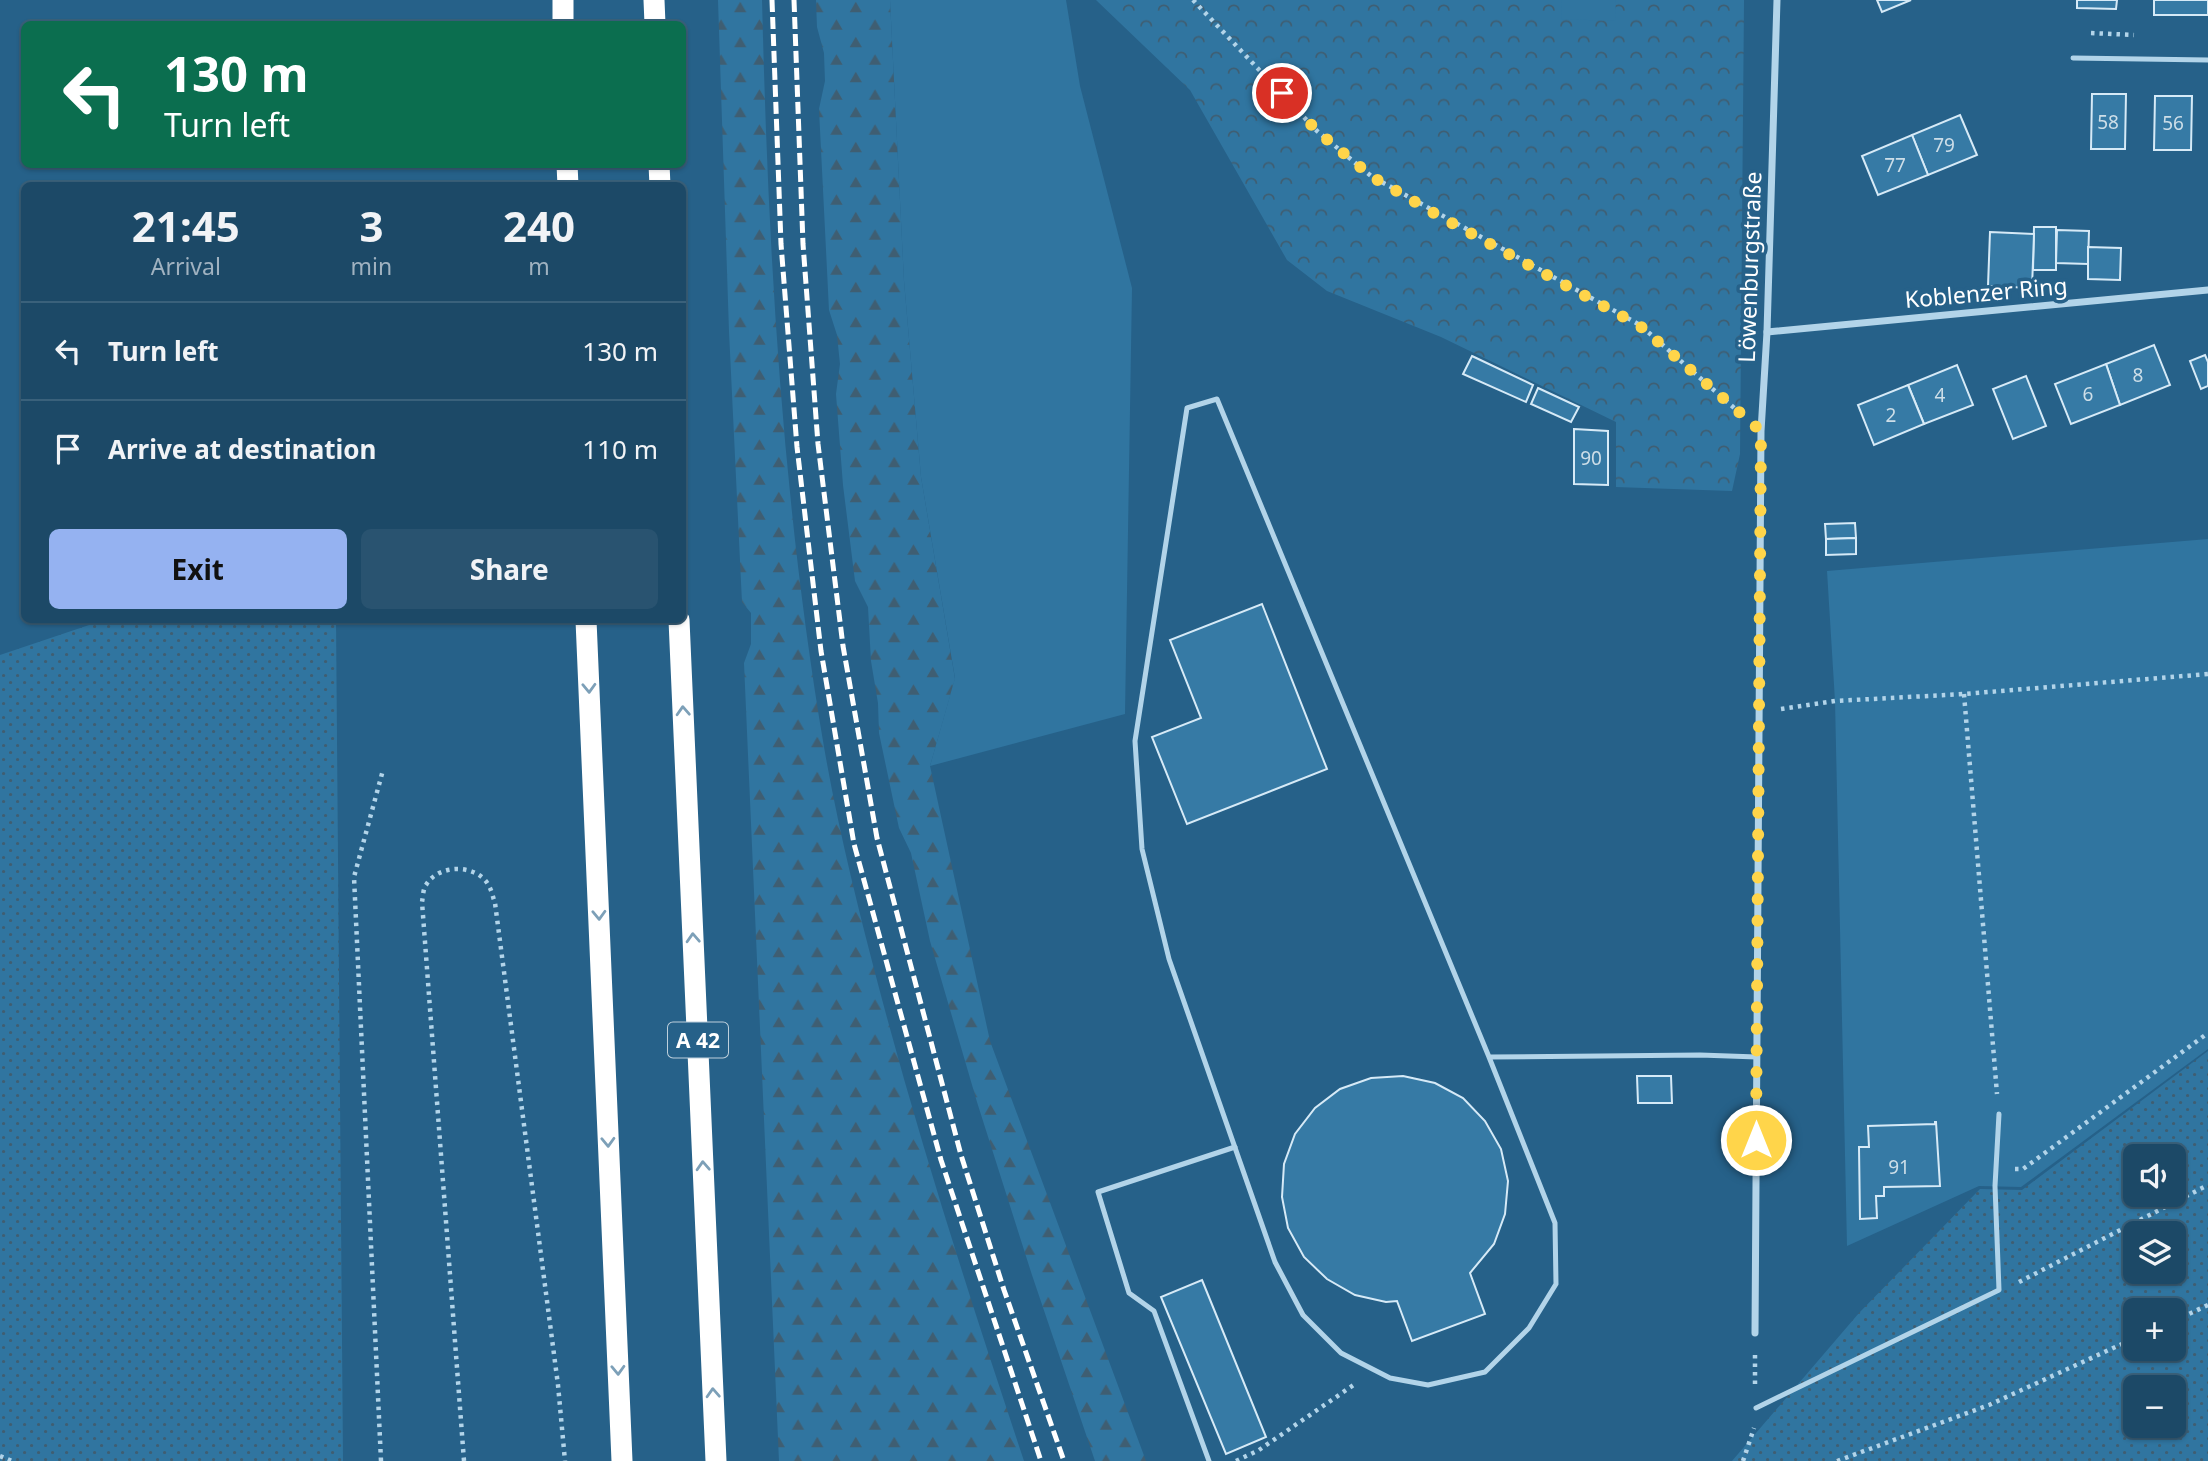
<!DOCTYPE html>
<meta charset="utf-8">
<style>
body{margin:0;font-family:"Noto Sans",sans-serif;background:#295370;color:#f1f3f6;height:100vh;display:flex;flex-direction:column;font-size:26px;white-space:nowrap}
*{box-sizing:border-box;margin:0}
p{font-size:23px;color:#a0b2c0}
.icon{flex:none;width:38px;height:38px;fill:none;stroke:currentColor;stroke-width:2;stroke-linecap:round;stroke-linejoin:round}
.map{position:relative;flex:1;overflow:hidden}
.side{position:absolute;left:21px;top:182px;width:665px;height:441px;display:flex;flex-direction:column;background:#1c4967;border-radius:10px;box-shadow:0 2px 5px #0004,0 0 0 2px #3a617b}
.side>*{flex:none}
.guide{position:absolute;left:21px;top:21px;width:665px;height:147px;border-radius:10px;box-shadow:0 2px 5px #0004,0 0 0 2px #3a617b;background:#0b6e4f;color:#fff;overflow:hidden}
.fabs{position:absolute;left:2123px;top:1144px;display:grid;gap:14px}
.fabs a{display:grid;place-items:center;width:63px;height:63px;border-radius:10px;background:#1c4967;box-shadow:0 2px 5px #0004,0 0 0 2px #3a617b;font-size:35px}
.pin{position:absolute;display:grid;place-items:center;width:60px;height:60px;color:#fff;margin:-30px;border:4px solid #fff;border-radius:50%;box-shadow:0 2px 7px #0007}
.me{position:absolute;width:77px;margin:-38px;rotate:0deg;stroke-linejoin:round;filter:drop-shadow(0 0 5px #0008)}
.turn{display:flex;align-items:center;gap:24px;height:147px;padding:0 28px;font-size:32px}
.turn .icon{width:91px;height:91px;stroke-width:2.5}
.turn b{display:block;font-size:49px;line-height:60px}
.eta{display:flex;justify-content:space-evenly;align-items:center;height:119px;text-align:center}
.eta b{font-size:42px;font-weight:700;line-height:49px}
.button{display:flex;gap:14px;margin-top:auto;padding:14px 28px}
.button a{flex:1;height:80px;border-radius:10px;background:#95b2f1;color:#111;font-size:28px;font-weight:700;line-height:80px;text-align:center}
.button a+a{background:#295370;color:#f1f3f6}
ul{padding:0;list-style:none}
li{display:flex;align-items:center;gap:21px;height:98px;padding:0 28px;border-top:2px solid #3a617b}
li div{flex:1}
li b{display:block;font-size:26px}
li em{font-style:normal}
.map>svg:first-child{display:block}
.grass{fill:url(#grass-dots);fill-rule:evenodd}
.forest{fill:url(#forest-firs)}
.park{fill:url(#park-crowns)}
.garden{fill:#3075a0}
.building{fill:#367aa5;stroke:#d6eaf7;stroke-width:2}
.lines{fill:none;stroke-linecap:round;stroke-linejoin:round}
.path{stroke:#b2d4e9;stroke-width:4.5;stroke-dasharray:3.5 5;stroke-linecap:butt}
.lane{stroke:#b2d4e9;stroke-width:5}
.street{stroke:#b2d4e9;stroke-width:7}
.highway{stroke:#fff;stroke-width:21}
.rail{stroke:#fff;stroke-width:5;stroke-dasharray:12 5;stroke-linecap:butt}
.oneway{stroke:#7da0b8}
.route{stroke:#ffd54a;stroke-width:12;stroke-dasharray:0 21.6}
.labels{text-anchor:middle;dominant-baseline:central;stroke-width:7;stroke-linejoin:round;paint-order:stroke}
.number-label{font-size:19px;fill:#cddee8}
.shield{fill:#266189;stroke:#bed0dc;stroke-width:2}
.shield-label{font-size:21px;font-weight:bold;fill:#fff}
.street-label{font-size:23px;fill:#fff;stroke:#266189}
</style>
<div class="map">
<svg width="2208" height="1461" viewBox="0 0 2208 1461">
<defs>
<pattern id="grass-dots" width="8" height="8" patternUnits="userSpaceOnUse" patternTransform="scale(1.75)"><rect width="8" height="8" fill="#3075a0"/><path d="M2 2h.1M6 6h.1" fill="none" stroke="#3f5e72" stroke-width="1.8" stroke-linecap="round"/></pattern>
<pattern id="forest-firs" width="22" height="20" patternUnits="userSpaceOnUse" patternTransform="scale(1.75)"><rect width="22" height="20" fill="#3075a0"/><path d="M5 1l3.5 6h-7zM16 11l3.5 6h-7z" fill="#3f5e72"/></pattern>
<pattern id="park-crowns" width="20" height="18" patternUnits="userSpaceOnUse" patternTransform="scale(1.75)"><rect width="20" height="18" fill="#3075a0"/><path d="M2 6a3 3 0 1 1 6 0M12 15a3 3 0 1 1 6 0" fill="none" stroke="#3f5e72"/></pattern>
</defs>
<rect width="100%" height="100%" fill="#266189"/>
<g class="grass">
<path d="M104,620h232l7,841h-343v-806z"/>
<path d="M2208,1051v410h-476l127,-148 121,-124 42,1zM2135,1157h39v38h-39zM2135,1234h39v38h-39zM2135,1311h39v38h-39zM2135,1388h39v38h-39z"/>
</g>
<g class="forest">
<path d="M718,0h44c6,250 20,500 62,747 14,81 34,161 55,241 42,159 93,317 145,473h-245l-35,-798 7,-19v-31l-9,-11 -13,-271z"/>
<path d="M816,0h74l14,281 17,196 34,202 -25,87 60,275 156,420h-51l-63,-186 -55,-173 -47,-161 -19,-88 -12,-25 -20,-95 -1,-30 -7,-42 -3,-54 -13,-26 -12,-96 -7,-91 4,-30 -3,-29 -8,-25 -10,-201 6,-28 -1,-28 -7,-26z"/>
</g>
<path class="park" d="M1096,0h648l-4,454 -8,37 -116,-4v-65l-175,-85 -114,-46 -40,-31 -97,-170z"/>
<g class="garden">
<path d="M890,0h176l14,86 52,202 -7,426 -195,52 25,-88 -34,-201 -17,-196z"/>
<path d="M1562,0h54l-1,21 -54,-2z"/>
<path d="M2208,539v510l-187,138 -42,-1 -132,60 -12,-545 -8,-130z"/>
</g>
<g class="building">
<path d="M1877,0h34l-29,12z"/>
<path d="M2077,0h40l-1,9 -39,-1z"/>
<rect x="2154" y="0" width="54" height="15"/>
<path d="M2092,94h34l-1,55h-34z"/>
<path d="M2155,96h37l-1,54h-37z"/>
<path d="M1960,115l17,40 -49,20 -16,-40z"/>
<path d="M1912,135l16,40 -50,20 -16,-39z"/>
<path d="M2034,227h22v43h-23z"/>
<path d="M2057,230l32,1 -1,33 -32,-1z"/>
<path d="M1990,232l44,2 -2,54 -44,-2z"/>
<path d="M2088,247l33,1 -1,32 -32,-1z"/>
<path d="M2154,345l16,40 -50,20 -14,-41z"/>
<path d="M2205,355l3,7v24l-7,3 -11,-28z"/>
<path d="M1472,356l61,29 -7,17 -63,-28z"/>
<path d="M2106,364l14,41 -49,19 -16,-40z"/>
<path d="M1957,365l16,40 -49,19 -16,-39z"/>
<path d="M2026,376l20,50 -33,13 -20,-50z"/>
<path d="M1908,385l16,39 -50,21 -16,-40z"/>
<path d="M1538,388l41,19 -8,15 -40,-18z"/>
<path d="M1574,429l34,2v54l-34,-1z"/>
<path d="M1855,523l1,15 -30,1 -1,-15z"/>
<path d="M1856,538v16l-30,1v-16z"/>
<path d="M1262,604l65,165 -140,55 -35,-87 49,-19 -31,-78z"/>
<path d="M1403,1076l32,7 28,15 22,23 16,28 7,32 -3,33 -11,30 -24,29 15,41 -73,27 -15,-40 -11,1 -31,-7 -28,-16 -23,-22 -16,-29 -6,-31 2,-33 11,-30 20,-26 25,-19 31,-11z"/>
<path d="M1637,1076h34l1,27h-34z"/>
<path d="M1935,1122h1l4,64 -56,1v9h-8l1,22 -17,1 -1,-72h10l-1,-21 67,-2z"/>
<path d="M1202,1280l64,157 -40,17 -65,-157z"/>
</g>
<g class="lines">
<g class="path">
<path d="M1193,0l124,131 54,45 269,149 101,89"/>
<path d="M2091,33l43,2"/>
<path d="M1964,694l33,400"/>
<path d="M1781,709l54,-8 129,-7 244,-20"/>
<path d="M2015,1169h8l185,-136"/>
<path d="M2019,1282l189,-97"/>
<path d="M2174,1321l34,-16"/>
<path d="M1755,1355v29"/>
<path d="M0,1456l12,5"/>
<path d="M381,1461l-27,-584 29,-107"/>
<path d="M464,1461l-42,-559c1,-5 1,-13 4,-17 13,-22 52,-21 63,1 3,5 4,12 6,17l63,482 7,76"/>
<path d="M1236,1461l23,-11 96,-66"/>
<path d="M1743,1461l11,-33"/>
<path d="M1837,1461l152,-56 146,-67"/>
</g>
<g class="lane">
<path d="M2073,58l135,2"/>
<path d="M1489,1057l-272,-658 -30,9 -52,333 7,108 27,110 106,303 28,53 38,38 49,25 38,7 57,-13 44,-44 27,-44 -1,-61 -66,-166 211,-2 57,2"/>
<path d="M1756,1408l243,-118 -4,-104 4,-72"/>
<path d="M1209,1461l-55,-150 -25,-18 -31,-101 137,-45"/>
</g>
<g class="street">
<path d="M1767,332l441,-42"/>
<path d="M1755,1333l6,-902 6,-99 10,-332"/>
</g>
<g class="highway">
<path d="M563,0v24"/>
<path d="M654,0l1,24"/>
<path d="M567,164l1,22"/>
<path d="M659,164l1,22"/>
<path d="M586,620l36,841"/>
<path d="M679,620l37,841"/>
</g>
<g class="rail">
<path d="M772,0l9,244 16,203 24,204 33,193 87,316 100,301"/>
<path d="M794,0l9,244 15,200 25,202 34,192 84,317 43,135 60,171"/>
</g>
</g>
<defs><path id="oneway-chevron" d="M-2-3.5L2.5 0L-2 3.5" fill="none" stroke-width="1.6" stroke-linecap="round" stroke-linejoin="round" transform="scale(1.75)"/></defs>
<g class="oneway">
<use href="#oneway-chevron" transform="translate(589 688) rotate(88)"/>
<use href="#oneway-chevron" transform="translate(683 711) rotate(-93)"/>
<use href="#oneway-chevron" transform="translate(599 915) rotate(88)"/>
<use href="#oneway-chevron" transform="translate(693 938) rotate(-93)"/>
<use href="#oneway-chevron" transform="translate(608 1142) rotate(88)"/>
<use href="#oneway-chevron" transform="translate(703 1166) rotate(-93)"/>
<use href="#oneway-chevron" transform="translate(618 1370) rotate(88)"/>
<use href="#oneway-chevron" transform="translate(713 1393) rotate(-93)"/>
</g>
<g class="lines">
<path class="route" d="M1282,93l35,38 54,45 61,36 208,114 121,105 -5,709"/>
</g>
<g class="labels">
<g class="number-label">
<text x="2108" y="122">58</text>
<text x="2173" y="123">56</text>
<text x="1944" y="145">79</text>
<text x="1895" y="165">77</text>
<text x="2138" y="375">8</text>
<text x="2088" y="394">6</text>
<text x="1940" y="395">4</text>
<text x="1891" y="415">2</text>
<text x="1591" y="458">90</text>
<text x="1899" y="1167">91</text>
</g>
<rect class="shield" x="668" y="1022.5" width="60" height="35" rx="5"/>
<g class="shield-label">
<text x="698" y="1040">A 42</text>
</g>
<g class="street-label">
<text transform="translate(1749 267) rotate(-88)">Löwenburgstraße</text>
<text transform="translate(1986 292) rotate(-5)">Koblenzer Ring</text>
</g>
</g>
</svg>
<div class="fabs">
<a><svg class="icon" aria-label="sound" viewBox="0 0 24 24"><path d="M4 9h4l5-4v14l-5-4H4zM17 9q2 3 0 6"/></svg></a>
<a><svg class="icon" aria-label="layers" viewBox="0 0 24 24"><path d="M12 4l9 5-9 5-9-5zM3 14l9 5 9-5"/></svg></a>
<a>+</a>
<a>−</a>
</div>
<div class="pin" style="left:1282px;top:93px;background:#d93025"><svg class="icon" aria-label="arrive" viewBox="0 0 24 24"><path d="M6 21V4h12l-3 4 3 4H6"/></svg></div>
<svg class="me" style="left:1756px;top:1140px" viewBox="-20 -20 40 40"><circle r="17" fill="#ffd54a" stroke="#fff" stroke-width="3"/><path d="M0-11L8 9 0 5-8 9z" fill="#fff"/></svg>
<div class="guide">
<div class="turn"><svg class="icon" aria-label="left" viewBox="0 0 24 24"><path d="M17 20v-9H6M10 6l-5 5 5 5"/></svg><div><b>130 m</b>Turn left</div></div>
</div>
<section class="side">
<div class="eta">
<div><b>21:45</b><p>Arrival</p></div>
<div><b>3</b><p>min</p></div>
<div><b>240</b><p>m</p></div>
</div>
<ul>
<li><svg class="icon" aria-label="left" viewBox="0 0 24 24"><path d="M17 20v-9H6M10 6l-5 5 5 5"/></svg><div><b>Turn left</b></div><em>130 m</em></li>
<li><svg class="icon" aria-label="arrive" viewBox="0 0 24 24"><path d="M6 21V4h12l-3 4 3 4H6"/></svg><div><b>Arrive at destination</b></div><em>110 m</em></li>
</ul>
<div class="button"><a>Exit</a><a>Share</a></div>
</section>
</div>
